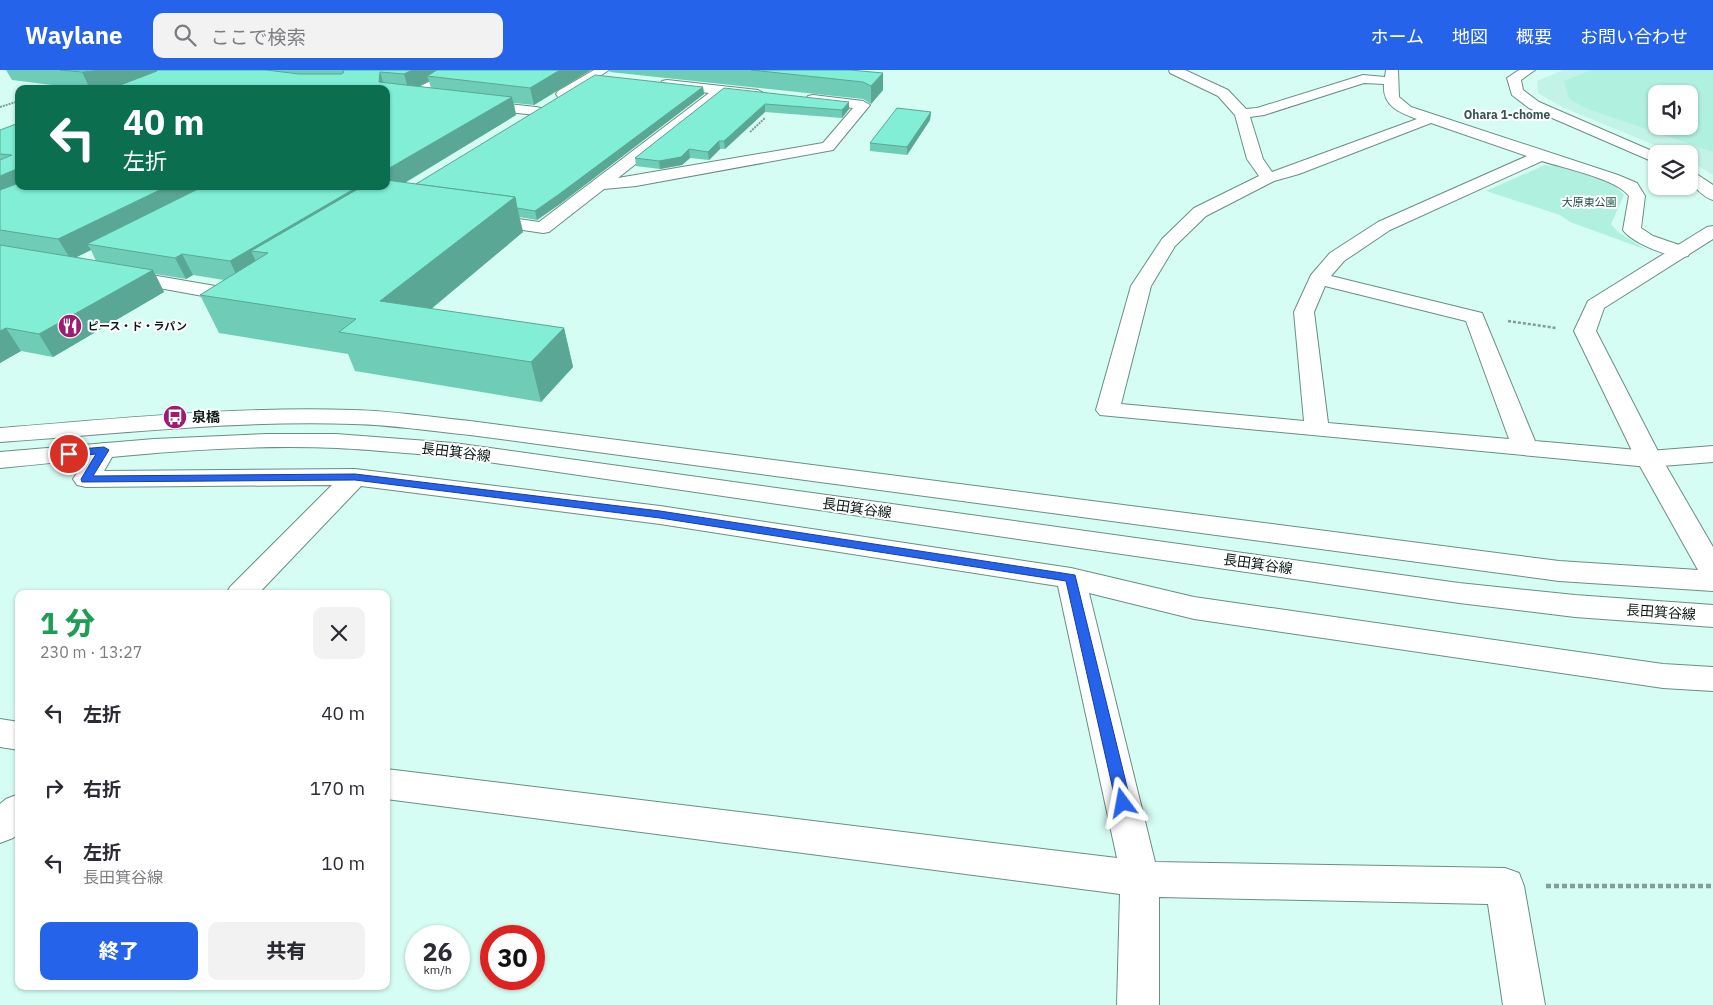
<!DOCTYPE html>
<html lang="ja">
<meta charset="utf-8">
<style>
body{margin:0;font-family:"IBM Plex Sans","Noto Sans JP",sans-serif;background:#f2f2f3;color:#2b2b33;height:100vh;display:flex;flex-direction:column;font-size:19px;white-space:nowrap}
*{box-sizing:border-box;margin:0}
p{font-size:16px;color:#7c7c81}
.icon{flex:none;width:28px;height:28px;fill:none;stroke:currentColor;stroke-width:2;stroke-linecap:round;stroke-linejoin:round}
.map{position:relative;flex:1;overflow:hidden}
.panel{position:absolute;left:15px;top:520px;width:375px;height:400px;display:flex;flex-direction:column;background:#fff;border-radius:10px;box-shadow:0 1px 4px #0004}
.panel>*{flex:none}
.top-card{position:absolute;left:15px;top:15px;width:375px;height:105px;border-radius:10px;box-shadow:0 1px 4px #0004;background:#0b6e4f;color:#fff;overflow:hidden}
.fabs{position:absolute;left:1648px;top:15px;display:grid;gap:10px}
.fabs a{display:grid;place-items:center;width:50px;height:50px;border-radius:10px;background:#fff;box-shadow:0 1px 4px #0004;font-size:25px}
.speed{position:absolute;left:405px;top:855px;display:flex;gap:10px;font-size:25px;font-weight:700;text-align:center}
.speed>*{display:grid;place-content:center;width:65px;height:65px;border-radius:50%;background:#fff;box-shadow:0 1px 4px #0004;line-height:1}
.speed small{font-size:12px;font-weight:400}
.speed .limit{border:8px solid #d22;background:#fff;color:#111}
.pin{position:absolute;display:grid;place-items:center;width:42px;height:42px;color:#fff;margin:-21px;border:2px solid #fff;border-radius:50%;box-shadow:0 1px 5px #0007}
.me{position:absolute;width:55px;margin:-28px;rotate:347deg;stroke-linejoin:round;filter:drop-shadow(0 0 4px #0008)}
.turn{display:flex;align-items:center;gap:18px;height:105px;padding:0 25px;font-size:22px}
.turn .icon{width:65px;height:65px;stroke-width:2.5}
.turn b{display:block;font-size:35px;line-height:42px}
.round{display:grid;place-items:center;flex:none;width:52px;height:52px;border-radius:10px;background:#f2f2f3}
.headline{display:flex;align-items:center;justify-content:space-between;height:85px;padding:0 25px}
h1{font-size:30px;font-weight:800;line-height:38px;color:#1e9e55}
.primary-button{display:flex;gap:10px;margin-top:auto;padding:10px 25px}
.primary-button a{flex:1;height:58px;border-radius:10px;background:#2563eb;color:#fff;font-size:20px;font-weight:800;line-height:58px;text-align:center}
.primary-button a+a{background:#f2f2f3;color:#2b2b33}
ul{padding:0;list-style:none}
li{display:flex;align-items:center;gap:15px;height:75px;padding:0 25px}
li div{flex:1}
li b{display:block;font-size:19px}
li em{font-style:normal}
header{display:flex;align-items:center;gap:30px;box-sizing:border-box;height:70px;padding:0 25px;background:#2563eb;color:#fff}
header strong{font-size:24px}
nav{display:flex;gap:28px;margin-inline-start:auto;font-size:18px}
.search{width:350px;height:45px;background:#f2f2f3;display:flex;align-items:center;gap:12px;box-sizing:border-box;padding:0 18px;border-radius:10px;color:#7c7c81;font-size:19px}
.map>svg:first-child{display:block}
.built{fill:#c3f3e6;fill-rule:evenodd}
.green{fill:#b0f0df;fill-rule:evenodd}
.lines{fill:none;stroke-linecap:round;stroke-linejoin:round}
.street-casing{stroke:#6a8e84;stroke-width:2}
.secondary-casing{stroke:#6a8e84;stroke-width:2}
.path-far2{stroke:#809d96;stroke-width:2;stroke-dasharray:2 1;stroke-linecap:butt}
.path-far1{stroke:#809d96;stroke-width:2.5;stroke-dasharray:3 2;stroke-linecap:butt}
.path{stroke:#809d96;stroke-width:4.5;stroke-dasharray:5 3;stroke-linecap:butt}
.street{fill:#fff;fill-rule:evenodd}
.secondary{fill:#fff;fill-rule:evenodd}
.wall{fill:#6fcdb7;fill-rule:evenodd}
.shaded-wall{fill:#5aa795}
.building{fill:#81eed5;stroke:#5aa795}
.route{fill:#2563eb;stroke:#184099}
.labels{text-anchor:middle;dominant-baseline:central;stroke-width:4;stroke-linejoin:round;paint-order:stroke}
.far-park-label{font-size:11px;fill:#205045;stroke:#fff}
.far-poi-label{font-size:11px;font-weight:bold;fill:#0c1a17;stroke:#fff;text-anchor:start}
.far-neighbourhood-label{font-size:12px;font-weight:bold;fill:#35574f;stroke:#fff}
.poi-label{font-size:14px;font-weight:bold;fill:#0c1a17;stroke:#fff;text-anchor:start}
.street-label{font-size:14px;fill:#0c1a17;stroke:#fff}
</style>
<header>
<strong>Waylane</strong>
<div class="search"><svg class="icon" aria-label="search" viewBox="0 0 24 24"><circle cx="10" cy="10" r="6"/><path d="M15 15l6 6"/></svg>ここで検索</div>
<nav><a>ホーム</a><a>地図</a><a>概要</a><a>お問い合わせ</a></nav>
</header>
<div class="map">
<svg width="1713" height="935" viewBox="0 0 1713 935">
<rect width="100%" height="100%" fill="#d6fdf3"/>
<path class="built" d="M1563,0h150v105l-24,-15v-6h-13l-114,-47 -24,-14 -1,-12zM1656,24h33v32h-33z"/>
<g class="green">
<path d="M1591,0h122v82l-125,-43 -19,-10 -5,-18zM1656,24h33v32h-33z"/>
<path d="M1545,95c26,2 62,9 79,30l-13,29 7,8 29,18 -77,-28 -10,-7 -74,-24z"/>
</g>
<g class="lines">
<g class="street-casing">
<g id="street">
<path d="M453,0h16l-1,3 -82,40v-10z"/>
<path d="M594,0h15l-41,27h-10l-2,-3 2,-3z"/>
<path d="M1169,0h16l43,20 18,19 11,-1 106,-33 22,2 1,-7h12l1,27 12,10 207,68 19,8 8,13 -4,32 12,8 35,12 2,4 -2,4c-15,4 -56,-13 -65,-26l6,-34c-12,-17 -66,-28 -87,-35l-152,69 -46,31 -13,15 151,37 53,128 114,10 64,-5v16l-64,5 -549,-52 -4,-5 35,-124 31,-47 32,-31 65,-32 -12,-17 -12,-44 -17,-19 -48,-23zM1364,13l20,1c-2,22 16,29 33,35l-145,53 -9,-13 -13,-42 14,-2zM1431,53l96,33 -149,66 -48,31 -19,22 -17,37 10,109 -183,-17 30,-118 24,-40 31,-30 68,-35 25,-7zM1325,216l141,35 43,118 -181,-16 -14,-111z"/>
<path d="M667,10l91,10 7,4 -7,4 -34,-4 -106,84 205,-35 30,-35 -45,-6 -2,-3 2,-3 5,-1 50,6 7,4 -37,45 -197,36 -32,3 -55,43 -6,1 -66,-10 -3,-4 3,-4 6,-1 56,8 170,-129 -47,-6 -2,-3 2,-3z"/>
<path d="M478,31l58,6 5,1 2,3 -2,3 -5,1 -63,-7 -2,-3 2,-3z"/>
<path d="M122,200l111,19 9,-3 7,2 3,4 -9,8 -7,2 -121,-22 -3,-4 3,-4z"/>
<path d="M104,373l9,2 3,5 -12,21 251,-2 305,37 411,62 123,29 469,67 50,3v24l-50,-3 -469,-69 -105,-26 66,269 350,6 14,5 5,13 21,119h-42l-15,-101 -329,-7v108h-42l3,-111 -734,-95v-30l731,89 -59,-272 -398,-62 -299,-38 -103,108h-32l4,-7 102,-102 -246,2 -9,-2 -4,-6 22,-34z"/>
<path d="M0,649l19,3v28l-19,-3z"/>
<path d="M19,724v39l-6,5 -13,5v-39l6,-5z"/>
</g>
</g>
<g class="secondary-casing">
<g id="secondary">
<path d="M1519,0h16l-14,10 2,10 16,12 120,52h-3v9l-127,-55 -17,-13 -5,-17z"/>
<path d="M1689,101l6,2 18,12v15c-9,-2 -16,-12 -24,-17z"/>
<path d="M1713,156v13l-109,69 -8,23 66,128 51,88v44l-154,-10 -1089,-146c-39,-4 -78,-10 -117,-11 -118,-4 -236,10 -353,18v-14c117,-9 235,-22 353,-18 39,1 78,7 117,11l1089,140 139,9 -62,-111 -62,-128 14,-30 119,-74z"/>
<path d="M268,364h68l118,9 1005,140 116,12 138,10v22l-138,-10 -116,-14 -1005,-146c-39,-3 -78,-7 -117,-9 -112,-5 -226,9 -337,20v-16l154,-13z"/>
</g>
</g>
<g class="path-far2">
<path d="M54,19l10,-4"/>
<path d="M0,37l19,-6"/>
<path d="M750,62l15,-14"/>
</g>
<path class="path-far1" d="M1508,251l48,7"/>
<path class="path" d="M1546,816h167"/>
<use href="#street" class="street"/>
<use href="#secondary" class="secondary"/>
</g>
<g class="wall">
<path d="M6,0h585l-57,35 -20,-2 2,12 -111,68 11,1 287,-97 1,7 -144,110 -23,16 -18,-3 4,15 -92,77 133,19 9,39 -32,35 -186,-31 -7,-17 -129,-21 -19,-38 24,-15 -31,-5 -7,4 -31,-5 9,18 -111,65 -32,-6 -21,12v-233l19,-7v63h367l-269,-100 -21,3h-12l-72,-9zM429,11l2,7 -13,-2 3,-1zM91,180l5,11 -20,-4z"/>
<path d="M610,0h140l133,3v17l-12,14 -8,-5 -253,-27z"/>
<path d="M724,18l125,21 -7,9 -77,-6 -40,37h-5l-11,11 -19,-2 -8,7 -22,4 -24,-3 -1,-8z"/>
<path d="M931,42l-1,8 -23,35 -37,-4v-8z"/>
</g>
<g class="shaded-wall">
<path d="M102,0h57l-40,16 -29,3 -8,-17z"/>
<path d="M412,0h37l-22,6 2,5 -20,10 -5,-17z"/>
<path d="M560,0h31l-57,35 -4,-17z"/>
<path d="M380,2l5,17 -6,-7z"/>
<path d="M883,3v17l-12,14v-18z"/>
<path d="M703,17l1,7 -144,110 -23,16 -2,-9z"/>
<path d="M512,27l4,18 -244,148 -4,-10 -17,-2 9,20 -20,12 -10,-22 129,-75h27v-16z"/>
<path d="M849,32v7l-7,9v-8z"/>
<path d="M765,34v8l-40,37 -1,-8z"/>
<path d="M931,42l-1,8 -23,35v-8z"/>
<path d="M719,71l1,8 -11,11 -1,-8z"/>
<path d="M689,79l1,9 -8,7 -22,4 -1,-8z"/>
<path d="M19,98v18l-19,15v-25z"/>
<path d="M168,116h50l-131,58 4,6 -20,10 -13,-21z"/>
<path d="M515,127l8,35 -129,108 -14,-39z"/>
<path d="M182,184l11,21 -7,4 -11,-21z"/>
<path d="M153,200l11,22 -111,65 -14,-23z"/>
<path d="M6,258l15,23 -21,12v-32z"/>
<path d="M564,258l9,39 -32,35 -10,-40z"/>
</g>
<g class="building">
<path d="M60,0h42l-20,2z"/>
<path d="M157,0h109l33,4h43l2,-2 -2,-2h70l-8,4 -24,-2 -1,10 133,15 -126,73v-81h-276l47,-18z"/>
<path d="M437,0h123l-30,18 -103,-12z"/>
<path d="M751,0h99l33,3 -12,13 -8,-4z"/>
<path d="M595,5l108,12 -145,108 -23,16 -18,-3 -2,-11 -99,-13z"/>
<path d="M724,18l125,14 -7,8 -77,-6 -41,37h-5l-11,11 -19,-3 -8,8 -22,4 -24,-3z"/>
<path d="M897,38l34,4 -24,35 -37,-4z"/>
<path d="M19,53v45l-19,8v-16l12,-5 -12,-1v-24z"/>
<path d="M386,110l129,17 -135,104 184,27 -33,34 -192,-30 17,-13 -156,-24 68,-42 -17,-2 112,-65h23z"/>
<path d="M19,113v3h149l-110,53 -58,-9v-40z"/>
<path d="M204,116h155l-129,75 -48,-7 -7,4 -88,-14z"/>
<path d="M0,175l153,25 -114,64 -33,-6 -6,3z"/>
</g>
<path class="route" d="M104,377l5,3 -16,26 262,-2 305,37 415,64 56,228 -3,5 -5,2 -5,-2 -2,-5 -50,-222 -406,-63 -305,-38 -273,2 -1,-3 15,-25 -27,3 -5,-3 5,-4z"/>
<defs>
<g id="restaurant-disc" transform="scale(1.25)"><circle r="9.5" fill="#9c1c71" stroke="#fff"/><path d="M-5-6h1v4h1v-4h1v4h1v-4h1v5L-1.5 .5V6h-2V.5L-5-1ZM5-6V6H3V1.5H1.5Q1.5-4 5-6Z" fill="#fff"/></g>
<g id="bus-disc" transform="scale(1.25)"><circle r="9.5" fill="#9c1c71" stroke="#fff"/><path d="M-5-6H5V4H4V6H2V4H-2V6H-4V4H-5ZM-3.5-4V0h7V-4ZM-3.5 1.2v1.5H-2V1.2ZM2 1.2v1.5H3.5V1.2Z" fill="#fff"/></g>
</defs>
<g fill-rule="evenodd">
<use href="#restaurant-disc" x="70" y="256"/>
<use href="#bus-disc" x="175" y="347"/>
</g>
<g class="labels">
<g class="far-park-label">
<text x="1589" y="132">大原東公園</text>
</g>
<g class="far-poi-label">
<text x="88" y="256">ピース・ド・ラパン</text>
</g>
<g class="far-neighbourhood-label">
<text x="1507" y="44">Ohara 1-chome</text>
</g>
<g class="poi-label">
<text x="192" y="347">泉橋</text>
</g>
<g class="street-label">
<text transform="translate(456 382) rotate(7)">長田箕谷線</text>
<text transform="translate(857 438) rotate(8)">長田箕谷線</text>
<text transform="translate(1258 494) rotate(8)">長田箕谷線</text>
<text transform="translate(1661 542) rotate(4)">長田箕谷線</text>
</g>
</g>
</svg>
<div class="fabs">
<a><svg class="icon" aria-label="sound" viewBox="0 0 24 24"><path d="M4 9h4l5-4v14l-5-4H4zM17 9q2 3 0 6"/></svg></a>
<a><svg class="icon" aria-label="layers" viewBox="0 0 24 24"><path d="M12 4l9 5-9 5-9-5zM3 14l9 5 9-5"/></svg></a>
</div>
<div class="speed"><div>26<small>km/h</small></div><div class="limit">30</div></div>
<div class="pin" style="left:69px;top:384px;background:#d93025"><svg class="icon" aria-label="arrive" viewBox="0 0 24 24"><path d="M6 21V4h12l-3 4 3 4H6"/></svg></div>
<svg class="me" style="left:1123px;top:733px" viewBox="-20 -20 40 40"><path d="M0-17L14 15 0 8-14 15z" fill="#2563eb" stroke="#fff" stroke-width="4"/></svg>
<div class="top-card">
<div class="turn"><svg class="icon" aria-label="left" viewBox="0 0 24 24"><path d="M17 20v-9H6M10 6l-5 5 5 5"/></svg><div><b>40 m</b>左折</div></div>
</div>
<section class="panel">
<div class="headline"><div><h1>1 分</h1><p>230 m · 13:27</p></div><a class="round"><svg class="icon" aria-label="close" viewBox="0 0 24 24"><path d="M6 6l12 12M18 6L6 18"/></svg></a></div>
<ul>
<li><svg class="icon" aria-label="left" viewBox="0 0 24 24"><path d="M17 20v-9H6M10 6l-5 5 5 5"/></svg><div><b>左折</b></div><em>40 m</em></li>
<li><svg class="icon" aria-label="right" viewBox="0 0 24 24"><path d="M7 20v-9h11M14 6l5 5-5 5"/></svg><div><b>右折</b></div><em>170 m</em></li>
<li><svg class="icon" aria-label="left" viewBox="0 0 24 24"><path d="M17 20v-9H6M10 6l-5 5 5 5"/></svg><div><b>左折</b><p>長田箕谷線</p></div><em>10 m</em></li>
</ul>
<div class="primary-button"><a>終了</a><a>共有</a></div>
</section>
</div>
